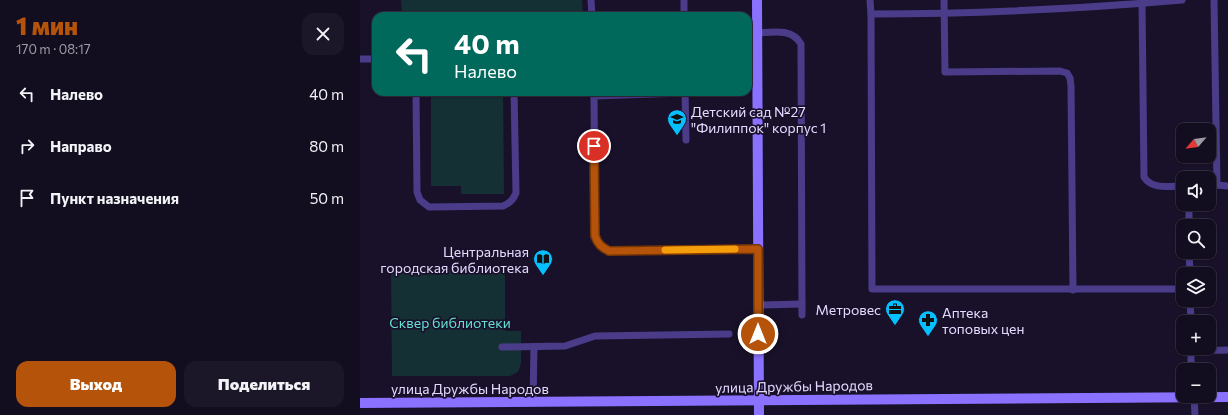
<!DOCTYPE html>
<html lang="ru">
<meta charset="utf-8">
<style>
body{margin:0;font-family:Commissioner,sans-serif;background:#1c1629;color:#f1f3f6;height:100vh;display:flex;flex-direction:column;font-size:15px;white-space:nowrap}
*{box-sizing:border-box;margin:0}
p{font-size:13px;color:#9d9ca5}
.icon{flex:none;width:22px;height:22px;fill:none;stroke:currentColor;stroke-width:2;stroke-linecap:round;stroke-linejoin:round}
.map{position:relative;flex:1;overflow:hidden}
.side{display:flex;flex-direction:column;background:#130d20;width:360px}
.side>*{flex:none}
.hud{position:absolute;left:12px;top:12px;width:380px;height:84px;border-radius:12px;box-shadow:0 1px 3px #0004,0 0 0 1px #322d3e;background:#00695c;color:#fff;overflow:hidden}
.needle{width:26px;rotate:242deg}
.buttons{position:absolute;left:816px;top:123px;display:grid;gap:8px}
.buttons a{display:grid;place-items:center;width:40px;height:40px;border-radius:8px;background:#130d20;box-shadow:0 1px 3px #0004,0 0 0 1px #322d3e;font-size:20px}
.pin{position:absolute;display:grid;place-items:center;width:34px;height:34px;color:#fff;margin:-17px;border:2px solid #fff;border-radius:50%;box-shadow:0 1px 4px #0007}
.me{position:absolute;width:44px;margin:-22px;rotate:0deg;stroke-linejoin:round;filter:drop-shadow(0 0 3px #0008)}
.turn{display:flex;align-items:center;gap:14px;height:84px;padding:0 16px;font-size:18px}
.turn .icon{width:52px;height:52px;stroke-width:2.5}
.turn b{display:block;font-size:28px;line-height:34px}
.round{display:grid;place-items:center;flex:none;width:42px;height:42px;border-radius:12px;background:#1c1629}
.headline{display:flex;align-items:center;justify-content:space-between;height:68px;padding:0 16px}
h1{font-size:24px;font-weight:800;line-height:30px;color:#b45309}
.button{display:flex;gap:8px;margin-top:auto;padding:8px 16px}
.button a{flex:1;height:46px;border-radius:12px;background:#b45309;color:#fff;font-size:16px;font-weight:800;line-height:46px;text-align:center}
.button a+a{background:#1c1629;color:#f1f3f6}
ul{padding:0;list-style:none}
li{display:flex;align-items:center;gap:12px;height:52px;padding:0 16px}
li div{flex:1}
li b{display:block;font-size:15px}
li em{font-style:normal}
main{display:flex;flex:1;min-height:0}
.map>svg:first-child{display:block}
.green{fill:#143034}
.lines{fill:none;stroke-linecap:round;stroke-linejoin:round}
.lane{stroke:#4b3c89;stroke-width:7}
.secondary{stroke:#8b71ff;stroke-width:10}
.route-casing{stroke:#753606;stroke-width:10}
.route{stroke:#b45309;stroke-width:7}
.slow{stroke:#f59e0b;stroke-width:7}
.labels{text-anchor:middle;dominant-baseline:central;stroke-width:3.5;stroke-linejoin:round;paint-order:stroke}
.poi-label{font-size:14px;fill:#e4daff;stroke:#19112a;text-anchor:start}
.park-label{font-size:14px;fill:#64e1d5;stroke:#19112a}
.street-label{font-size:14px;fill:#e4daff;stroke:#19112a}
</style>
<main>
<section class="side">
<div class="headline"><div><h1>1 мин</h1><p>170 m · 08:17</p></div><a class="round"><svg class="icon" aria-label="close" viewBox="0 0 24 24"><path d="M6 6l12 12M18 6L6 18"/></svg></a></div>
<ul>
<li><svg class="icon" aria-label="left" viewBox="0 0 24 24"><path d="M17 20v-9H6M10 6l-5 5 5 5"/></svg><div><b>Налево</b></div><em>40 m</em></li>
<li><svg class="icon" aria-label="right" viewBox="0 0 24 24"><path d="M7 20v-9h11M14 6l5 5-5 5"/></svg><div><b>Направо</b></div><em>80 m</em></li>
<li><svg class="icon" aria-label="arrive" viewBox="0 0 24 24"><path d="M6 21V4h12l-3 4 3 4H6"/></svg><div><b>Пункт назначения</b></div><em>50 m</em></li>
</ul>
<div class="button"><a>Выход</a><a>Поделиться</a></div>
</section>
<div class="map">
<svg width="868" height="415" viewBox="0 0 868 415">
<rect width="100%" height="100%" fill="#19112a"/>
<g class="green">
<path d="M41,0h181l1,16h-181z"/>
<path d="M71,92h72l1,102h-43v-8h-30z"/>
<path d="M145,267v64h16v32l-3,9 -8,4h-118l-1,-107z"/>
</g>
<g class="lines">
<g class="lane">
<path d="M231,0l1,16"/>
<path d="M324,0v16"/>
<path d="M510,0l1,14c103,0 207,-5 311,-14"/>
<path d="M584,0l1,72 115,-1 7,2 3,5 1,8 2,204"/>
<path d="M782,3l2,174c8,13 26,9 39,9"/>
<path d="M511,14l1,275h311"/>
<path d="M398,33c15,-1 34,-5 43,11l1,271"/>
<path d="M0,59h16"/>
<path d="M56,92l1,100 3,8 9,7 74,-1c7,-3 10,-6 13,-13l-2,-101"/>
<path d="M234,92l1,144c3,8 6,11 14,15l149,-2"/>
<path d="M325,92l1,48"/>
<path d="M234,96l91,-3"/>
<path d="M849,185h8l-3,-185"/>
<path d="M857,185l11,1"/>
<path d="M829,204v22"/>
<path d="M829,252l1,22"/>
<path d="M830,300l1,22"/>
<path d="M398,305l44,-1"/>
<path d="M142,347l63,-1 30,-10 134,-2"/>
<path d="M831,348v22"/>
<path d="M831,351l37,-1"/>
<path d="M834,396l1,19"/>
<path d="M173,402l1,-55"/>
</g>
<g class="secondary">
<path d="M397,0l2,415"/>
<path d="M0,403l868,-6"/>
</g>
</g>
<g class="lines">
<g class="route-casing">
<path id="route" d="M234,146l1,90c3,8 6,11 14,15l149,-2v85"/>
</g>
<use href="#route" class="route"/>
<path class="slow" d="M305,250l70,-1"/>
</g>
<defs>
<g id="school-pin" transform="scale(1)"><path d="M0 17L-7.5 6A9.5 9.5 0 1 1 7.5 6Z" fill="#06bfff" stroke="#19112a"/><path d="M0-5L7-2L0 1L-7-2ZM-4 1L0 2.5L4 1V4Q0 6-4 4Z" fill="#111"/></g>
<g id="library-pin" transform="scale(1)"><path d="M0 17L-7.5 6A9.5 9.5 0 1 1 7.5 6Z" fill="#06bfff" stroke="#19112a"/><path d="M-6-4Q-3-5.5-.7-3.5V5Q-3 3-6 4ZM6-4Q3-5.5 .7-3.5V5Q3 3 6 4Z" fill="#111"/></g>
<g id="office-pin" transform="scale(1)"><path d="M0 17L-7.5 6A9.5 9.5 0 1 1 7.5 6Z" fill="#06bfff" stroke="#19112a"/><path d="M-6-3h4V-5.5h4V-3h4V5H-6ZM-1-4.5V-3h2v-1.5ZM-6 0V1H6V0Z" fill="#111"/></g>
<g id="pharmacy-pin" transform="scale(1)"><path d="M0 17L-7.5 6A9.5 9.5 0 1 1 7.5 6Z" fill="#06bfff" stroke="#19112a"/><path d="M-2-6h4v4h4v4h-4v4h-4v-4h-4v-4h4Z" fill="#111"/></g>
</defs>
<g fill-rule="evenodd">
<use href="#school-pin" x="317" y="119"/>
<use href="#library-pin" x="183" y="259"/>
<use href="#office-pin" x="535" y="309"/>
<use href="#pharmacy-pin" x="568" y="320"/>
</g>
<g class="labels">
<g class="poi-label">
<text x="331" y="111">Детский сад №27<tspan x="331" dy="16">"Филиппок" корпус 1</tspan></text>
<text x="169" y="251" text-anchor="end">Центральная<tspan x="169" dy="16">городская библиотека</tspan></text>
<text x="521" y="309" text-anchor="end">Метровес</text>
<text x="582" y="312">Аптека<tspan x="582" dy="16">топовых цен</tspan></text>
</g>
<g class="park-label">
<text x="90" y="322">Сквер библиотеки</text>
</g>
<g class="street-label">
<text transform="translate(434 386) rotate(-1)">улица Дружбы Народов</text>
<text x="110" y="388">улица Дружбы Народов</text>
</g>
</g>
</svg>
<div class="buttons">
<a><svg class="needle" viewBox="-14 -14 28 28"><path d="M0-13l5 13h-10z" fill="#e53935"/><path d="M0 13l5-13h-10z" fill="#9d9ca5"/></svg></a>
<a><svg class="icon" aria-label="sound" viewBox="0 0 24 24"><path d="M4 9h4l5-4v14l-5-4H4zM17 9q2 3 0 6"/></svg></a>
<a><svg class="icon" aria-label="search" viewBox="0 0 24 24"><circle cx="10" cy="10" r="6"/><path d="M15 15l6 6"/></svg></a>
<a><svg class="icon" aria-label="layers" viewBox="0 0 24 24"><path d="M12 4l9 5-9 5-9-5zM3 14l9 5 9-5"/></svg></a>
<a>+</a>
<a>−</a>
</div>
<div class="pin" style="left:234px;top:146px;background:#d93025"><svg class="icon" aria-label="arrive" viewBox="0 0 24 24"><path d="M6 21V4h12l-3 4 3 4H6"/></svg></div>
<svg class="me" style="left:398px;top:334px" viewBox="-20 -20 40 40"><circle r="17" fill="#b45309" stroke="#fff" stroke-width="3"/><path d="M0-11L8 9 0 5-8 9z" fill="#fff"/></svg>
<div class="hud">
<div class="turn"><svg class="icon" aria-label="left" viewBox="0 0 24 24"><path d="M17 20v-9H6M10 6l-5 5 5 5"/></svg><div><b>40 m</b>Налево</div></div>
</div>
</div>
</main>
